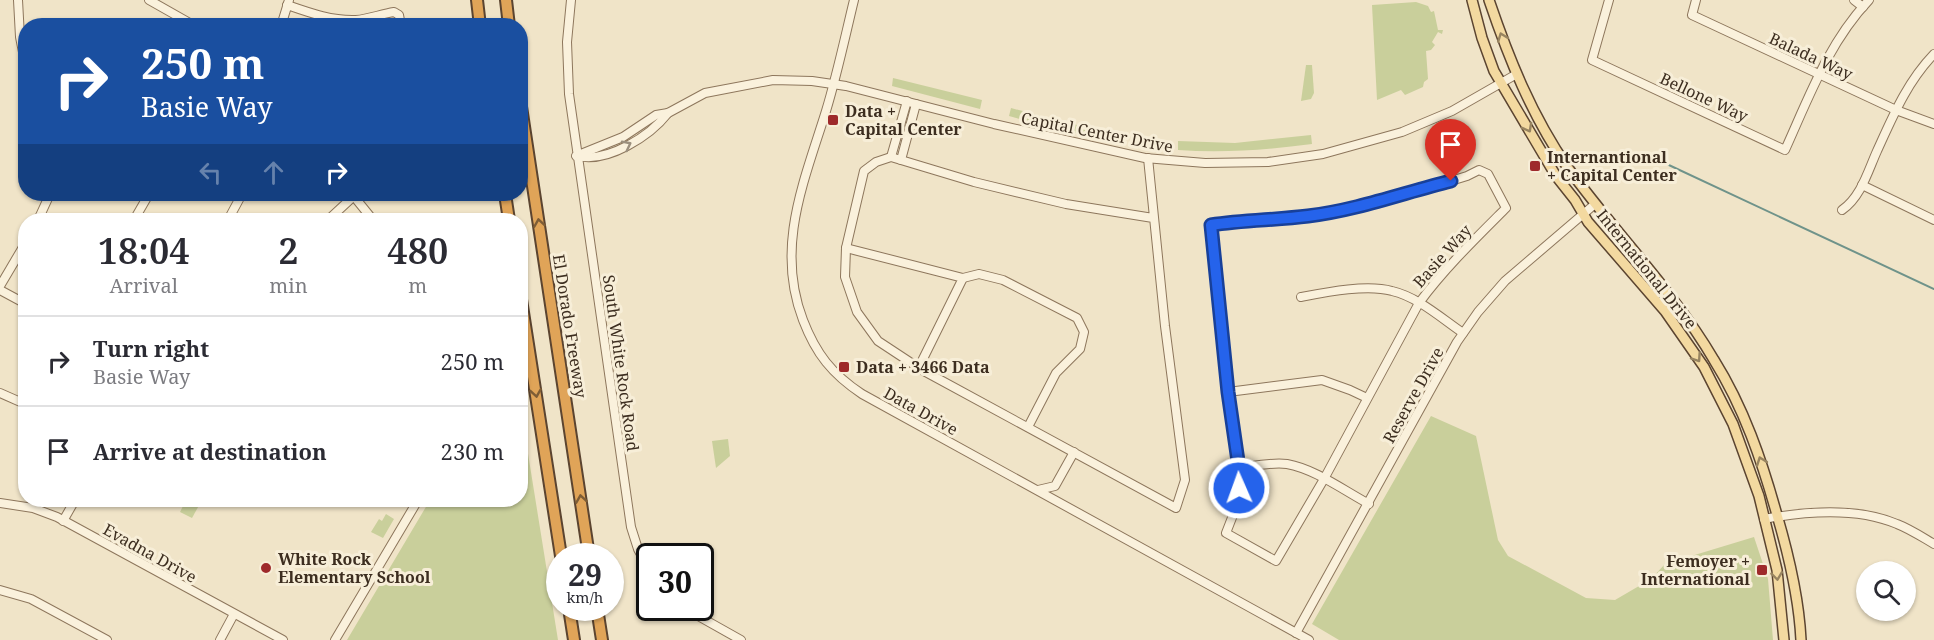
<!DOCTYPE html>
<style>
body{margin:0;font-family:"Noto Serif",serif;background:#f7f7f7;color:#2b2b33;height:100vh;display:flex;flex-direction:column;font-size:22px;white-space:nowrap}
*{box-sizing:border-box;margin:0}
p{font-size:20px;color:#7c7c81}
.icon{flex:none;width:33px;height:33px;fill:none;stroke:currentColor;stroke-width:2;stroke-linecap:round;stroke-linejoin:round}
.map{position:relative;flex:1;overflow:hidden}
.panel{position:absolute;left:18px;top:213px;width:510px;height:294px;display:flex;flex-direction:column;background:#fff;border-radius:24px;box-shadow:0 2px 4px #0004}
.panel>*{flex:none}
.hud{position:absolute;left:18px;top:18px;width:510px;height:183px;border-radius:24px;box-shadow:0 2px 4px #0004;background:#1a4fa0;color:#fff;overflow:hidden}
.fabs{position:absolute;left:1856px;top:561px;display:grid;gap:12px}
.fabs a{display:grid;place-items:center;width:60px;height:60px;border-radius:50%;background:#fff;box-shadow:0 2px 4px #0004;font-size:30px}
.speed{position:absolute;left:546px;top:543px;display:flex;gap:12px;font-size:30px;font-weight:700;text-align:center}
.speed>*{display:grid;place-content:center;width:78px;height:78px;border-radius:50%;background:#fff;box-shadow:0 2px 4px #0004;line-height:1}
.speed small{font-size:15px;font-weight:400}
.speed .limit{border:3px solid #111;border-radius:9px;background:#fff;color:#111}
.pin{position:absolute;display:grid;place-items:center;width:51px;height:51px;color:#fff;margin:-62px -26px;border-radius:50% 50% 50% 0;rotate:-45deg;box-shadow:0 0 6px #0007}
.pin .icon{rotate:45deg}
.me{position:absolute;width:66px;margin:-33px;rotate:358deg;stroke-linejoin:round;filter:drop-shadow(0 0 4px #0008)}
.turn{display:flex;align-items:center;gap:21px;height:126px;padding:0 24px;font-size:27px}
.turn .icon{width:78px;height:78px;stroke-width:2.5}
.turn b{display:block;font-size:42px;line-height:51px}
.lanes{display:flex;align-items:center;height:57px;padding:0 24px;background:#0003;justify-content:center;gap:30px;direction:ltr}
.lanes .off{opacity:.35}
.eta{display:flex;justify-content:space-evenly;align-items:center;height:102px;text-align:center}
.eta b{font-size:36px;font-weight:600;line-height:42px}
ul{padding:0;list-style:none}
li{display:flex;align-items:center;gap:18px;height:90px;padding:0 24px;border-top:2px solid #e1e1e2}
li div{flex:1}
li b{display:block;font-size:22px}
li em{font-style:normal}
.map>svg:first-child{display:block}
.green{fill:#c9cf9b}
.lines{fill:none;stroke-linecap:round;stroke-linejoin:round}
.stream{stroke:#6f938a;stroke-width:2}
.minor-casing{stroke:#8d765c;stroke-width:10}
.major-casing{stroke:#5b4430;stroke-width:12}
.highway-casing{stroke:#5b4430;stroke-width:14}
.minor{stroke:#faf1dc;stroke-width:8}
.major{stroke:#f3d9a0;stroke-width:9}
.highway{stroke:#e0a458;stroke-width:10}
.oneway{stroke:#988460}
.oneway2{stroke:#9c907e}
.oneway3{stroke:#7e5d36}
.route-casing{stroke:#184099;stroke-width:15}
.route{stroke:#2563eb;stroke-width:10}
.poi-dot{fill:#9e2a2b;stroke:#f7eed8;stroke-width:2}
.labels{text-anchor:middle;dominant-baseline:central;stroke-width:6;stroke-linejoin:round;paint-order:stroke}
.street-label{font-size:16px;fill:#3d2e20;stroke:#f7eed8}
.poi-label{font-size:16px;font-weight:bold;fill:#3d2e20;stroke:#f7eed8;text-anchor:start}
</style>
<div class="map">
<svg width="1934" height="640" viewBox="0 0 1934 640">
<rect width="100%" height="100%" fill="#f0e4c8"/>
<g class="green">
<path d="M1416,2l12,4 3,6 3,-1 4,19h5l-1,4 -4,-2 -6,10 3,3 -4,5 -5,1 2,28 -4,3 -1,5 -18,8 -4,-5 -24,10 -5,-95z"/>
<path d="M1306,65h6l2,28 -3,6 -10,2z"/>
<path d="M893,78l89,22 -2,9 -88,-23z"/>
<path d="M1011,108l56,15 -2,8 -56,-15z"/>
<path d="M1069,123l37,9 -2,8 -37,-9z"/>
<path d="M1311,135l1,9c-45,6 -89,9 -134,6v-9l57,2z"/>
<path d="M521,410l37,230h-211l83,-140h90z"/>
<path d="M1431,416l45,20 22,104 10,16 78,42 29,2 36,-21 14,-15 89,-27 14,42 5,61h-434l-27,-16z"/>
<path d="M728,439l2,17 -14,12 -4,-27z"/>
<path d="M186,500h16l-10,18 -12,-6z"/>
<path d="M386,514l8,5 -11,19 -12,-6 8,-13 3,2z"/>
</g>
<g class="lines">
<path class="stream" d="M1656,159l278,130"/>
<g class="minor-casing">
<g id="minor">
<path d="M18,0l2,37 6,30"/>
<path d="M149,0l46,26"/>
<path d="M571,0l-4,42 2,52 62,433 7,22 12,22"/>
<path d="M854,0c-9,37 -17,75 -28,111 -22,71 -51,136 -23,209 13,34 29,54 59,74l447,246"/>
<path d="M1609,0l-17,60 193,90c24,-53 44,-108 84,-150"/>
<path d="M1696,0l-4,15 204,95 38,14"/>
<path d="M1854,0l9,7"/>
<path d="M287,5c23,8 45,16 69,15 13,-1 25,-6 38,-8l5,3 2,11"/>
<path d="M281,26l8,-26"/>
<path d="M576,156l47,-19 33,-22 12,-2 37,-20 68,-13 39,1 34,5 148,38 151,34 60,5 63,-1 55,-8 79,-22 50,-21 63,-36"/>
<path d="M578,156c30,7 72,-20 90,-43"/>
<path d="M891,157l16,-56"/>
<path d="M1148,158l17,168 20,154 -9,28 -254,-138 -44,-29 -21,-29 -12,-35 1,-29 18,-77 12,-9 15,-5 83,25 92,22 87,14"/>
<path d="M901,160l15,-56"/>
<path d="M1479,170l9,4 18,34c-30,30 -61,60 -87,95l-95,176 -48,82 -50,-28 9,-23 4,-42 -11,-76 -17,-167 97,-9 34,-6 57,-13 68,-21z"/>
<path d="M1862,185l72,35"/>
<path d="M352,194l21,26"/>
<path d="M1842,210c19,-13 26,-39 35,-59 16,-35 30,-69 57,-97"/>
<path d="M38,220l12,-26"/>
<path d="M134,220l15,-26"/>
<path d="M228,220l14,-26"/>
<path d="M328,220l28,-26"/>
<path d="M846,248l117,30 -44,89"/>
<path d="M963,278l16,-4 24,6 74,38 7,14 -4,17 -24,24 -28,54"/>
<path d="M0,286l26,-44"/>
<path d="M0,290l26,14"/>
<path d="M1301,297c26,-5 66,-13 91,-6 26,6 49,27 71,42"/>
<path d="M1228,392l94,-12 28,10 17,8"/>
<path d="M0,393l25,11"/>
<path d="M1239,468c15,-2 32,-6 48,-4 28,5 56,26 82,40"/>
<path d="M1038,490l17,-4 19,-34"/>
<path d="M0,503l33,5 24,9 226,123"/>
<path d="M1764,519c43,-8 93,-12 133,5 13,5 25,13 37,20"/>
<path d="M63,521l12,-21"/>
<path d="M0,590l31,9 76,41"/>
<path d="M684,608l57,32"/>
<path d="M1296,633l161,-291 21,-30 27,-31 90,-77"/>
<path d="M220,640l14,-26"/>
<path d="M335,640l83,-140"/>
</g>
</g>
<g class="major-casing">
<g id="major">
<path d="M1472,0l10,38 12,33 62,105 19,24 13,22 77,89 39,56 29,57 26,72 18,74 7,70"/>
<path d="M1489,0c20,59 43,116 79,168 47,65 105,122 146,192 30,48 48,101 63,155 12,41 22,83 24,125"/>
</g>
</g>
<g class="highway-casing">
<g id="highway">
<path d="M477,0l3,26"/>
<path d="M506,0l3,26"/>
<path d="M520,100l69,456"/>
<path d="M505,194l4,26"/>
<path d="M520,293l41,263"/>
<path d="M569,608l5,32"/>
<path d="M597,608l5,32"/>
</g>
</g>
<use href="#minor" class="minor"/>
<use href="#major" class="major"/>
<use href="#highway" class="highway"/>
</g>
<defs><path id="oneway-chevron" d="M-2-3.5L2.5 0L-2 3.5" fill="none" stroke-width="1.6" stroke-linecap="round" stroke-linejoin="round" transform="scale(1.5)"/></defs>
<g class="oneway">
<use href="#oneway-chevron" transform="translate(1502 37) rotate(-111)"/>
<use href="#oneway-chevron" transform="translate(1528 128) rotate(61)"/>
<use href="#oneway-chevron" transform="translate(1697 358) rotate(56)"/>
<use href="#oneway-chevron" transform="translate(1761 461) rotate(-110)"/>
<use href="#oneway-chevron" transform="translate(1777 576) rotate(83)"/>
</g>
<use class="oneway2" href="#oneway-chevron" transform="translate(627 145) rotate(-27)"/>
<g class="oneway3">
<use href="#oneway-chevron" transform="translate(539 223) rotate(-99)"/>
<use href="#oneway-chevron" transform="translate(536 393) rotate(81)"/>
<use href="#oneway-chevron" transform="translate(581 499) rotate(-99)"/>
</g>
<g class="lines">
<g class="route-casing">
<path id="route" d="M1239,488v-20l-11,-76 -17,-167c32,-5 65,-5 97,-9 49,-6 95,-23 143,-35"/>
</g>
<use href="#route" class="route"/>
</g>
<g class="poi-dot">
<rect x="827" y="114" width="12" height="12" rx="3"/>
<rect x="1529" y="160" width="12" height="12" rx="3"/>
<rect x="838" y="361" width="12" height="12" rx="3"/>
<circle cx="266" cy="568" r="6"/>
<rect x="1756" y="564" width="12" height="12" rx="3"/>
</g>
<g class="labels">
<g class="street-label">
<text transform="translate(1811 56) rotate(25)">Balada Way</text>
<text transform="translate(1704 97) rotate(25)">Bellone Way</text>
<text transform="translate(1097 132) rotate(11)">Capital Center Drive</text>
<text transform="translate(1442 256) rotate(-48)">Basie Way</text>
<text transform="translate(1647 269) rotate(51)">International Drive</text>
<text transform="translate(570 326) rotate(81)">El Dorado Freeway</text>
<text transform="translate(621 363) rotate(82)">South White Rock Road</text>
<text transform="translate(1413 395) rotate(-61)">Reserve Drive</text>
<text transform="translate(921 411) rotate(29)">Data Drive</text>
<text transform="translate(150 553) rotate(29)">Evadna Drive</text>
</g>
<g class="poi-label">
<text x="845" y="111">Data +<tspan x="845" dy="18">Capital Center</tspan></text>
<text x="1547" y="157">Internantional<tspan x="1547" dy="18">+ Capital Center</tspan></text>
<text x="856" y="367">Data + 3466 Data</text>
<text x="278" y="559">White Rock<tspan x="278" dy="18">Elementary School</tspan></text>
<text x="1750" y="561" text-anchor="end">Femoyer +<tspan x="1750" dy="18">International</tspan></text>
</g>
</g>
</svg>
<div class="fabs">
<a><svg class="icon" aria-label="search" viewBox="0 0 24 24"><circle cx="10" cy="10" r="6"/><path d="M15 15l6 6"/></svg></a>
</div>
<div class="speed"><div>29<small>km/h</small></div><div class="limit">30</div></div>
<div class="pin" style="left:1451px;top:181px;background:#d93025"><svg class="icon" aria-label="arrive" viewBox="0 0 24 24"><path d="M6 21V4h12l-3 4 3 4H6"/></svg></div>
<svg class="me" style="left:1239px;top:488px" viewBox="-20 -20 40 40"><circle r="17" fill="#2563eb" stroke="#fff" stroke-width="3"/><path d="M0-11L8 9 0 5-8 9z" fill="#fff"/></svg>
<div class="hud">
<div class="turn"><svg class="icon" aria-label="right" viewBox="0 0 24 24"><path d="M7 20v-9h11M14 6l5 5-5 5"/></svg><div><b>250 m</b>Basie Way</div></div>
<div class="lanes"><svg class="icon off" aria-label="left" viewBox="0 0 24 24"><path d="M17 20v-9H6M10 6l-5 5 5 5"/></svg><svg class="icon off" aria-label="ahead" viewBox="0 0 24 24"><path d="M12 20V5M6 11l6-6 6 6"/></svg><svg class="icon" aria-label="right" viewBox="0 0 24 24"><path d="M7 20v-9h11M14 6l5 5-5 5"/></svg></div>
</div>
<section class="panel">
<div class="eta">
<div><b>18:04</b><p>Arrival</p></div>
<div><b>2</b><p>min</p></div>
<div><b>480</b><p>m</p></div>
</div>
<ul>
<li><svg class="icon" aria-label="right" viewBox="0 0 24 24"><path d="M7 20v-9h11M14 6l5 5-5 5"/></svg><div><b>Turn right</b><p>Basie Way</p></div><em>250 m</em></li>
<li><svg class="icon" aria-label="arrive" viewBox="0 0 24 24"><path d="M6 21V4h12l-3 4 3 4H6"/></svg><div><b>Arrive at destination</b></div><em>230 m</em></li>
</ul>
</section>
</div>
